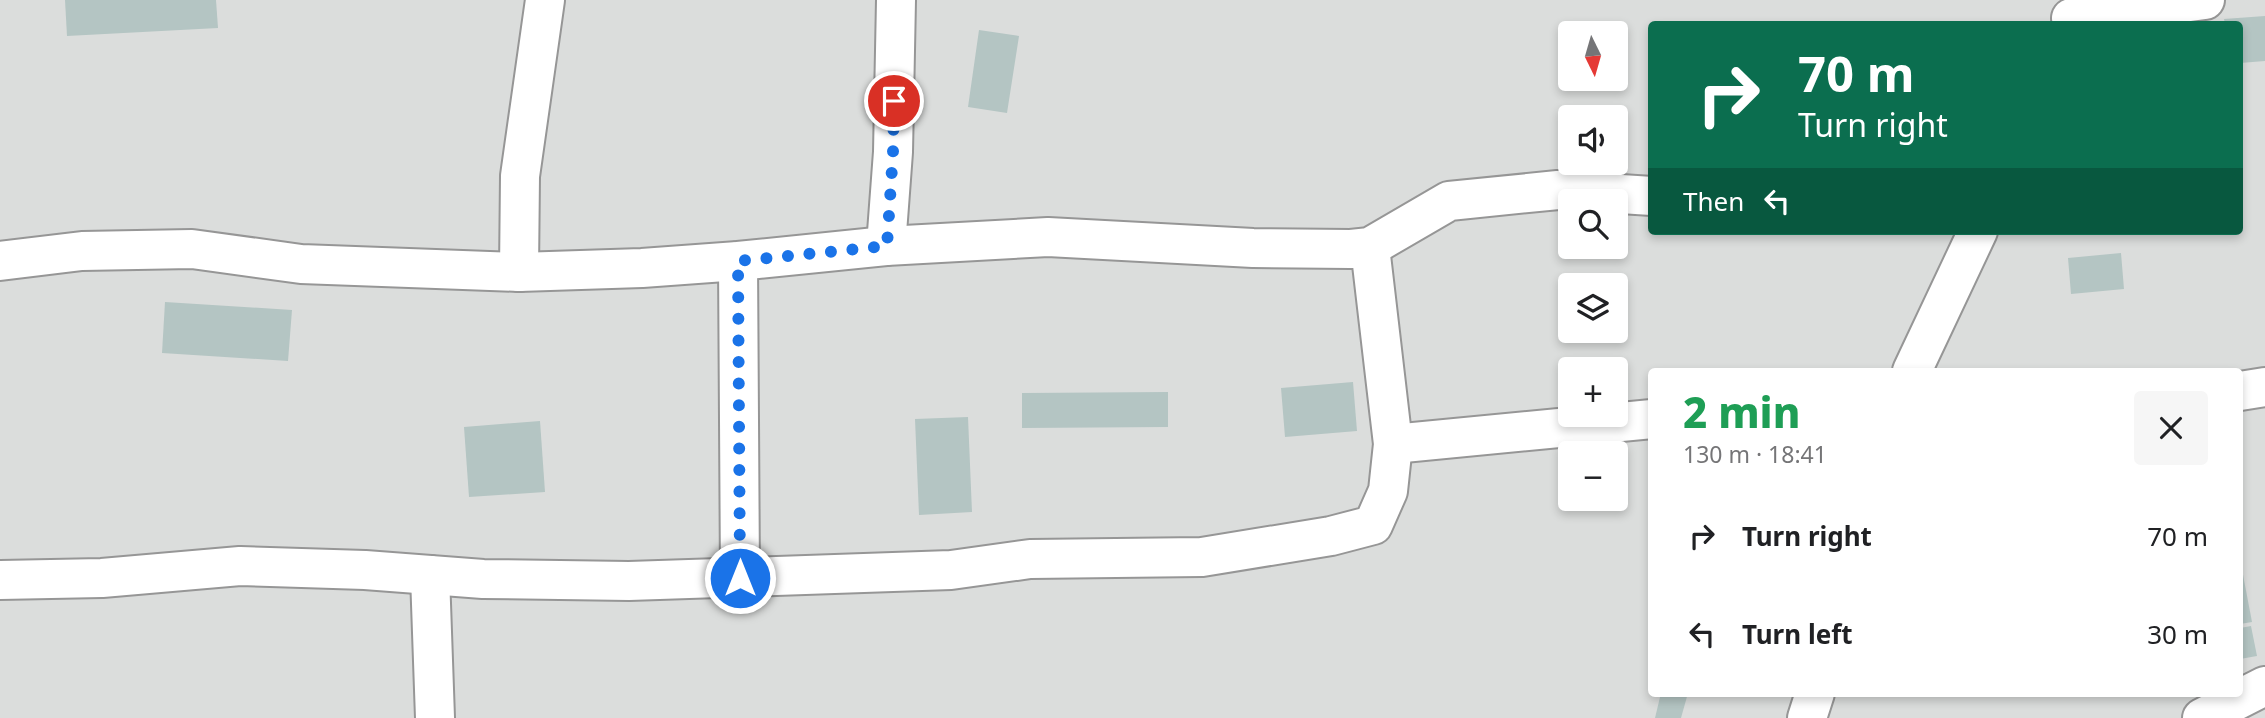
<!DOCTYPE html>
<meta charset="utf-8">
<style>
body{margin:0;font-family:"Noto Sans",sans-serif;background:#f6f6f6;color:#202124;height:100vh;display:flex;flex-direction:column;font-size:26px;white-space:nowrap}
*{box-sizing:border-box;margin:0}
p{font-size:23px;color:#757577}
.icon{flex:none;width:38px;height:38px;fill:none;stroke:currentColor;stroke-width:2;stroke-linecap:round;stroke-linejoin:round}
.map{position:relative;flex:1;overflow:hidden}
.drawer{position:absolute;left:1648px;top:368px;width:595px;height:329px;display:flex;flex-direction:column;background:#fff;border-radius:7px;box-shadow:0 4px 10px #0003}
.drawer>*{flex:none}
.guide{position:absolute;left:1648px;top:21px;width:595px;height:214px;border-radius:7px;box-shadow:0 4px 10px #0003;background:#0b6e4f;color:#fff;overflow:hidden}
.needle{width:46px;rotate:175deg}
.controls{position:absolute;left:1558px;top:21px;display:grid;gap:14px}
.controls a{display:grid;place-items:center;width:70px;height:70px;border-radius:7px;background:#fff;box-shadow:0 4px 10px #0003;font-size:35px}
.pin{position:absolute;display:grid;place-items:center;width:60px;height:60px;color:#fff;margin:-30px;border:4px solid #fff;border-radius:50%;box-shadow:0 2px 7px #0007}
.me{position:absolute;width:77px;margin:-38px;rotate:0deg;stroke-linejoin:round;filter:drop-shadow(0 0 5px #0008)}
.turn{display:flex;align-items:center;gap:24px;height:147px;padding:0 35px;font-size:32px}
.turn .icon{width:91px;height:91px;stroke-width:2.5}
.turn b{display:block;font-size:49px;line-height:60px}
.then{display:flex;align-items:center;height:66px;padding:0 35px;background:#0003;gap:14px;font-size:26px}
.round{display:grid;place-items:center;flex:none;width:74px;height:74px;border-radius:7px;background:#f6f6f6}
.overview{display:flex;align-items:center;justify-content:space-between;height:119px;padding:0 35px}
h1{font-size:42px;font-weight:800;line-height:52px;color:#1e9e55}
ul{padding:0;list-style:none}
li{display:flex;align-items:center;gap:21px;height:98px;padding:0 35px}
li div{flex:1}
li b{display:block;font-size:26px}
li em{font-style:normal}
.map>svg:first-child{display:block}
.residential{fill:#dbdddc;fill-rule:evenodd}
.building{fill:#b4c5c3}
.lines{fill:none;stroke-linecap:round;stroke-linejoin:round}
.minor-casing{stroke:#969696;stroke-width:42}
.minor{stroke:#fff;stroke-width:38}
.route{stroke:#1a73e8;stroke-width:12;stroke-dasharray:0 21.6}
</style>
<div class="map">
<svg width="2265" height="718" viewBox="0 0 2265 718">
<rect width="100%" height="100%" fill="#e4eff0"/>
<path class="residential" d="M0,0h2265v718h-2265zM1652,24h588v207h-588zM1570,33h45v46h-45zM1570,117h45v46h-45zM1570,201h45v46h-45zM1570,285h45v46h-45zM1570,369h45v46h-45zM1652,371h588v322h-588zM1570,453h45v46h-45z"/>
<g class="building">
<path d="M65,0h151l2,28 -151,8z"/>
<path d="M2265,16v45l-25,2v-39h-15l-1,-5z"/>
<path d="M979,30l40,6 -12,77 -39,-6z"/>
<path d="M2121,253l3,36 -53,5 -3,-36z"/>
<path d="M165,302l127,8 -4,51 -126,-8z"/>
<path d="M1353,382l4,49 -72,6 -4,-49z"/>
<path d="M1168,392v35l-146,1v-35z"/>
<path d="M968,417l4,95 -53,3 -4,-96z"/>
<path d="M540,421l5,71 -76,5 -5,-70z"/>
<path d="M2240,559l12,63 -12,2z"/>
<path d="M2251,626l6,30 -17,3v-31z"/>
<path d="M1661,693h27l-7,25h-26z"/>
</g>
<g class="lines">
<g class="minor-casing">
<g id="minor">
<path d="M2071,18l134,-18"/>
<path d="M886,246l7,-94 3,-152"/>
<path d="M0,261l82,-10 110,-2 109,15 218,8 123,-4 96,-7 148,-15 162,-9 205,11 98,1 19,-2 79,-46 109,-11 94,6"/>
<path d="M738,261l2,317"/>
<path d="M519,272l1,-96 25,-176"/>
<path d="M1912,371l66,-140"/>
<path d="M2240,391l25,-4"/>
<path d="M1393,444l259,-25"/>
<path d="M430,575l5,143"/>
<path d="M0,580l102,-2 138,-12 125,4 118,9 146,2 322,-11 79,-11 172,-2 129,-21 42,-11 15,-34 5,-47 -23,-197"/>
<path d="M1807,718l8,-25"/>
<path d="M2202,718l63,-32"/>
</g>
</g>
<use href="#minor" class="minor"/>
</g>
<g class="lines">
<path class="route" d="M740,578l-2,-317 149,-15 6,-94 1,-51"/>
</g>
</svg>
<div class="controls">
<a><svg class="needle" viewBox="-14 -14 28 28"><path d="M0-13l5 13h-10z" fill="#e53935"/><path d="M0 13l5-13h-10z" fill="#757577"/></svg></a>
<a><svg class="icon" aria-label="sound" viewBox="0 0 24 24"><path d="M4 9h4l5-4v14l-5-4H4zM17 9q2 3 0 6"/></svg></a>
<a><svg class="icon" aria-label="search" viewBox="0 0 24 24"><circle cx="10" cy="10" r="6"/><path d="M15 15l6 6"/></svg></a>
<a><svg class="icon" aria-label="layers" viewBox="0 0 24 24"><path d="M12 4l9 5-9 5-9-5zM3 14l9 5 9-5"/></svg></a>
<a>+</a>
<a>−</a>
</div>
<div class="pin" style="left:894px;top:101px;background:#d93025"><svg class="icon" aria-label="arrive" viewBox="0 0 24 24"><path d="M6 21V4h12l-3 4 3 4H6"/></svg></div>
<svg class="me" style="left:740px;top:578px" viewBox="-20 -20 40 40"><circle r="17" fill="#1a73e8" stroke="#fff" stroke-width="3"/><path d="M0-11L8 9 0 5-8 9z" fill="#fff"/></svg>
<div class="guide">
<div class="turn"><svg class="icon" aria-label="right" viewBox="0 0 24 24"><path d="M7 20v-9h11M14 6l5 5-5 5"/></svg><div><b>70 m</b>Turn right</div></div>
<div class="then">Then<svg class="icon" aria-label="left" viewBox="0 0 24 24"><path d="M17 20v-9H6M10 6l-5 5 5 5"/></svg></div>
</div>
<section class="drawer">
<div class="overview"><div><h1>2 min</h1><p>130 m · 18:41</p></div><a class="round"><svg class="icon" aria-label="close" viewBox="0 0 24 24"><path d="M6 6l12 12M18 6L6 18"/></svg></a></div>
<ul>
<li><svg class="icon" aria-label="right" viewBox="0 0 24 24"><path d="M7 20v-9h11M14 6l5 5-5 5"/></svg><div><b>Turn right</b></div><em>70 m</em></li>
<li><svg class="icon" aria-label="left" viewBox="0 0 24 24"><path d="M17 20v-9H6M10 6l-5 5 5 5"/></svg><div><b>Turn left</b></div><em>30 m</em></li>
</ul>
</section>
</div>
